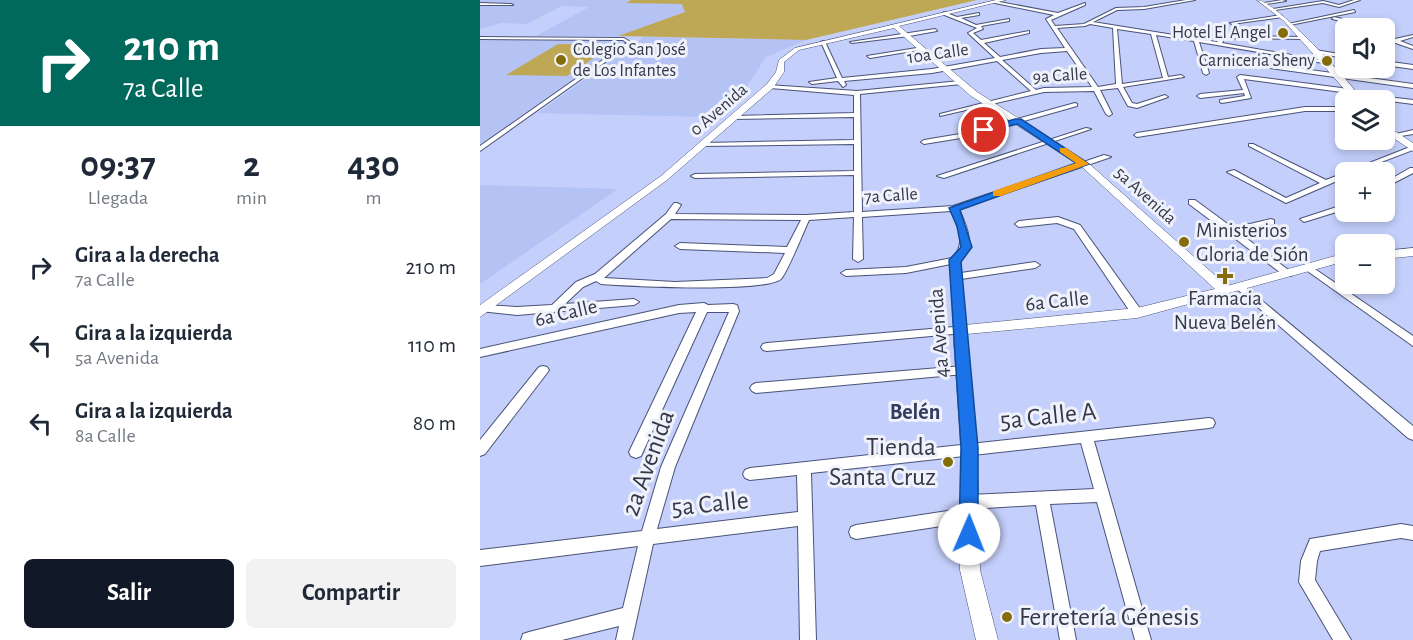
<!DOCTYPE html>
<html lang="es">
<meta charset="utf-8">
<style>
body{margin:0;font-family:"Alegreya Sans",sans-serif;background:#f2f2f3;color:#1f2937;height:100vh;display:flex;flex-direction:column;font-size:22px;white-space:nowrap}
*{box-sizing:border-box;margin:0}
p{font-size:20px;color:#747a83}
.icon{flex:none;width:33px;height:33px;fill:none;stroke:currentColor;stroke-width:2;stroke-linecap:round;stroke-linejoin:round}
.map{position:relative;flex:1;overflow:hidden}
.sheet{display:flex;flex-direction:column;background:#fff;width:480px}
.sheet>*{flex:none}
.hud{background:#00695c;color:#fff;overflow:hidden}
.fabs{position:absolute;left:855px;top:18px;display:grid;gap:12px}
.fabs a{display:grid;place-items:center;width:60px;height:60px;border-radius:9px;background:#fff;box-shadow:0 3px 9px #0003;font-size:30px}
.pin{position:absolute;display:grid;place-items:center;width:51px;height:51px;color:#fff;margin:-26px;border:3px solid #fff;border-radius:50%;box-shadow:0 2px 6px #0007}
.me{position:absolute;width:66px;margin:-33px;rotate:1deg;stroke-linejoin:round;filter:drop-shadow(0 0 4px #0008)}
.turn{display:flex;align-items:center;gap:21px;height:126px;padding:0 24px;font-size:27px}
.turn .icon{width:78px;height:78px;stroke-width:2.5}
.turn b{display:block;font-size:42px;line-height:51px}
.eta{display:flex;justify-content:space-evenly;align-items:center;height:102px;text-align:center}
.eta b{font-size:36px;font-weight:600;line-height:42px}
.button{display:flex;gap:12px;margin-top:auto;padding:12px 24px}
.button a{flex:1;height:69px;border-radius:9px;background:#111827;color:#fff;font-size:24px;font-weight:600;line-height:69px;text-align:center}
.button a+a{background:#f2f2f3;color:#1f2937}
ul{padding:0;list-style:none}
li{display:flex;align-items:center;gap:18px;height:78px;padding:0 24px}
li div{flex:1}
li b{display:block;font-size:22px}
li em{font-style:normal}
main{display:flex;flex:1;min-height:0}
.map>svg:first-child{display:block}
.built{fill:#b5c2f4}
.green{fill:#bfa855}
.lines{fill:none;stroke-linecap:round;stroke-linejoin:round}
.minor-casing{stroke:#4a5377;stroke-width:2}
.tertiary-casing{stroke:#4a5377;stroke-width:1}
.secondary-casing{stroke:#4a5377;stroke-width:1}
.minor{fill:#fff;fill-rule:evenodd}
.tertiary{fill:#fff;fill-rule:evenodd}
.secondary{fill:#fff;fill-rule:evenodd}
.route{fill:#1a73e8;stroke:#114b97;stroke-width:1.5}
.slow{fill:#f59e0b}
.poi-dot{fill:#846d09;stroke:#eff2fb;stroke-width:2}
.labels{text-anchor:middle;dominant-baseline:central;stroke-width:6;stroke-linejoin:round;paint-order:stroke}
.far-poi-label{font-size:18px;fill:#343849;stroke:#eff2fb;text-anchor:end}
.far-street-label{font-size:18px;fill:#343849;stroke:#eff2fb}
.poi-label{font-size:21px;fill:#343849;stroke:#eff2fb;text-anchor:start}
.street-label{font-size:21px;fill:#343849;stroke:#eff2fb}
.neighbourhood-label{font-size:22px;font-weight:bold;fill:#333b5e;stroke:#eff2fb}
.near-street-label{font-size:26px;fill:#343849;stroke:#eff2fb}
.near-poi-label{font-size:26px;fill:#343849;stroke:#eff2fb;text-anchor:end}
</style>
<main>
<section class="sheet">
<div class="hud">
<div class="turn"><svg class="icon" aria-label="right" viewBox="0 0 24 24"><path d="M7 20v-9h11M14 6l5 5-5 5"/></svg><div><b>210 m</b>7a Calle</div></div>
</div>
<div class="eta">
<div><b>09:37</b><p>Llegada</p></div>
<div><b>2</b><p>min</p></div>
<div><b>430</b><p>m</p></div>
</div>
<ul>
<li><svg class="icon" aria-label="right" viewBox="0 0 24 24"><path d="M7 20v-9h11M14 6l5 5-5 5"/></svg><div><b>Gira a la derecha</b><p>7a Calle</p></div><em>210 m</em></li>
<li><svg class="icon" aria-label="left" viewBox="0 0 24 24"><path d="M17 20v-9H6M10 6l-5 5 5 5"/></svg><div><b>Gira a la izquierda</b><p>5a Avenida</p></div><em>110 m</em></li>
<li><svg class="icon" aria-label="left" viewBox="0 0 24 24"><path d="M17 20v-9H6M10 6l-5 5 5 5"/></svg><div><b>Gira a la izquierda</b><p>8a Calle</p></div><em>80 m</em></li>
</ul>
<div class="button"><a>Salir</a><a>Compartir</a></div>
</section>
<div class="map">
<svg width="933" height="640" viewBox="0 0 933 640">
<rect width="100%" height="100%" fill="#c4cffb"/>
<g class="built">
<path d="M0,0h151l-3,2 55,2 2,8 -67,24h-82l53,-29 -27,-1 -35,18 -26,-1 -21,6z"/>
<path d="M164,37l162,3 -40,17 -19,29 -38,31 -171,-4z"/>
<path d="M0,40h44l102,2 -146,102z"/>
<path d="M0,185l105,3 33,1 -138,95z"/>
</g>
<g class="green">
<path d="M151,0h346l-171,40 -188,-4 67,-24 -3,-8 -56,-1z"/>
<path d="M78,44l55,1 -46,31 -61,-1z"/>
</g>
<g class="lines">
<g class="minor-casing">
<g id="minor">
<path d="M706,0h9l-51,9 -27,1 -24,12 124,20 7,-6 78,1 2,2 -79,-1 -3,5 104,18 -3,2 -124,-21 10,31 -3,2 -3,-2 -9,-32 -38,-6 12,42 13,-2 3,2 -61,10 9,16 5,1 28,-9 3,2 -31,11 -9,-2 -10,-18 -18,2 12,24 -3,2 -3,-2 -12,-23 -50,1 -104,24v-2l91,-23 -34,-30 -65,12 -88,8 2,4 -3,2 -5,-6 -26,3 -3,-2 28,-4 -16,-36 2,-1 2,1 17,36 90,-9 63,-11 -27,-25 9,-5 -35,-14 2,-2 13,5 22,-4v2l-18,3 15,7 33,-6v2l-28,5 2,3 -10,4 8,7 48,-9v2l-45,10 16,14 41,-8 24,-1 -19,-29 8,-4 -59,-12 -1,-2 64,12 27,-10v2l-34,15 4,6 29,-2 32,-16 28,-1zM610,24l23,4 3,56 -18,3 -41,-59 28,-2zM637,29l34,5 12,44 -41,6zM587,51l25,36 -48,1 -8,2 -34,-30 39,-7z"/>
<path d="M802,0l4,1 -20,3 -2,-1z"/>
<path d="M874,0h6l-21,7 -16,-4 -48,7 -2,-1 50,-8 16,4z"/>
<path d="M0,3l31,1 2,1h-33z"/>
<path d="M874,10l1,2 -65,13 -2,-1z"/>
<path d="M801,15l2,2 -51,7 -2,-1z"/>
<path d="M854,17l42,10v1h-6l-38,-9z"/>
<path d="M455,29l2,2 -28,5 -57,7 -2,-1z"/>
<path d="M933,35v2l-13,4 13,5v3l-29,-10v-3l11,3z"/>
<path d="M0,37l144,1 8,5 -152,108v-5l147,-103 -4,-3 -143,-1z"/>
<path d="M443,47l2,2 -55,9 -3,-2z"/>
<path d="M835,50l31,5v3l-33,-5z"/>
<path d="M756,60l177,24v4l-179,-25z"/>
<path d="M904,61l29,4v4l-29,-4z"/>
<path d="M760,75l109,14 3,2 -3,2 -105,-14 7,19 -29,5 -2,-1v-2l25,-4 -1,-3 -44,5 -3,-2 3,-2 43,-4 -6,-13z"/>
<path d="M480,81l2,1v2l-102,10 2,118 91,-6 151,-51 7,2 -152,52c8,18 17,36 1,52l1,12 74,-11 5,3 -5,3 -74,11 4,51 -1,3 -197,18 -4,-1 -2,-3 2,-3 4,-1 187,-16 -3,-63 -45,9 -60,3 -5,-3 5,-3 60,-3 46,-9c15,-14 6,-31 -1,-47l-89,6 1,42 -5,3 -5,-3 1,-42 -45,3c-5,11 -22,53 -28,59 -17,14 -152,7 -180,5l-5,-3 -13,6 -18,17 69,-5 5,3 -5,3 -117,10 -37,-4v-5l4,-1 33,2 35,-2 24,-23 19,-8 71,-60 8,-11h3l4,2 -6,9 131,1 48,-3v-37l-159,3 -4,-2 4,-2 159,-3v-27l-152,2v-2l2,-1 150,-3v-23l-122,2v-2l2,-1 120,-3v-18l-84,-7 -3,-2 1,-1 89,6zM191,219l130,1 -14,27 -107,-4 -5,3 5,3 105,4 -11,21 -7,4 -92,4 -71,-4z"/>
<path d="M873,93l60,7v4l-62,-8 -1,-1z"/>
<path d="M595,103l2,1v2l-110,31 -43,7 -3,-2 3,-2 42,-7z"/>
<path d="M825,107h41v4h-41l-168,26 -3,-2 3,-2z"/>
<path d="M606,128l5,1 -147,49 -7,-2z"/>
<path d="M933,130v4l-18,3 -3,-2z"/>
<path d="M769,144h4l73,36 84,-33 3,-1v4l-58,22h-9v5l-60,26 -59,-31 7,-2 52,28 34,-15 -71,-37z"/>
<path d="M930,168h3v5l-29,15v-5z"/>
<path d="M709,200h6l38,28 38,-9 3,1v4l-36,8 53,40 2,2 -2,2h-6l-96,-72z"/>
<path d="M866,204v5l-42,13 -4,-3z"/>
<path d="M578,217l22,8 61,85 1,3 -1,3h-8l-59,-87 -17,-6 -38,4 -4,-3 4,-3z"/>
<path d="M829,265l104,71v10l-107,-76 -2,-2 2,-2z"/>
<path d="M760,284l3,1 170,141v14l-5,-2 -171,-149 -2,-2 2,-2z"/>
<path d="M224,303l4,2 25,-1 4,1 2,6 -64,156 -18,62 141,-17 -1,-37 -47,5 -5,-2 -2,-4 2,-4 5,-2 459,-50 4,1 2,4 -2,4 -4,1 -115,13 57,199h-16l-38,-138 -47,2 26,136h-16l-24,-135 -66,4 3,1 2,5 -2,5 -5,2 -112,17 -5,-2 -2,-5 2,-5 5,-2 111,-17 -3,-1 -2,-5 2,-5 5,-2 125,-6 -13,-46 -270,30 5,167h-16l-2,-114 -145,18 -21,96h-16l3,-14 -57,14h-41l2,-6 6,-2 94,-24 15,-62 -158,20v-16l162,-19 19,-64 68,-155h-22l-66,144 -5,2 -5,-2 -2,-4 67,-140 -17,1 -199,44v-8l199,-44z"/>
<path d="M63,366l4,1 2,3 -2,3 -62,81 -5,2v-16l59,-73z"/>
<path d="M484,366l4,1 2,3 -2,3 -4,1 -208,19 -4,-2 -2,-3 2,-3 4,-2z"/>
<path d="M921,524l12,2v14l-12,-2 -81,13 -3,10 -2,19 36,60h-18l-34,-58 2,-21 9,-22z"/>
</g>
</g>
<g class="tertiary-casing">
<g id="tertiary">
<path d="M516,0h10l-107,26 78,66 110,70 140,124 119,-33v8l-209,57 -170,16 10,114 3,122 18,70h-22l-16,-70 1,-122 -8,-118 2,-4 182,-18 78,-19 -134,-123 -110,-70 -77,-68 -95,22 -15,12v10l-11,16 -106,92 -187,137v-12l181,-129 106,-92 9,-12 3,-12 16,-12z"/>
<path d="M933,248v8l-29,3v-8z"/>
</g>
</g>
<g class="secondary-casing">
<g id="secondary">
<path d="M777,0c18,0 95,83 105,100h-8l-70,-79z"/>
<path d="M904,124l29,19v8l-29,-19z"/>
</g>
</g>
<use href="#minor" class="minor"/>
<use href="#tertiary" class="tertiary"/>
<use href="#secondary" class="secondary"/>
</g>
<path class="route" d="M535,119h6l68,45 -129,46 12,37 -11,15 17,186v86l-2,6 -7,3 -7,-3 -3,-6 2,-86 -12,-188 12,-13 -4,-21 -8,-18 127,-45 -59,-39 -33,9 -5,-3z"/>
<path class="slow" d="M580,148h6l23,16 -88,32h-8v-5l83,-28 -16,-11z"/>
<g class="poi-dot">
<circle cx="803" cy="33" r="6"/>
<circle cx="81" cy="60" r="6"/>
<circle cx="847" cy="61" r="6"/>
<circle cx="704" cy="242" r="6"/>
<path d="M742 267h6v6h6v6h-6v6h-6v-6h-6v-6h6z"/>
<circle cx="468" cy="462" r="6"/>
<circle cx="527" cy="617" r="6"/>
</g>
<g class="labels">
<g class="far-poi-label">
<text x="791" y="33">Hotel El Angel</text>
<text x="93" y="50" text-anchor="start">Colegio San José<tspan x="93" dy="21">de Los Infantes</tspan></text>
<text x="835" y="61">Carniceria Sheny</text>
</g>
<g class="far-street-label">
<text transform="translate(458 54) rotate(-8)">10a Calle</text>
<text transform="translate(580 76) rotate(-4)">9a Calle</text>
<text transform="translate(239 110) rotate(-41)">0 Avenida</text>
<text transform="translate(411 196) rotate(-4)">7a Calle</text>
<text transform="translate(665 196) rotate(42)">5a Avenida</text>
</g>
<g class="poi-label">
<text x="716" y="230">Ministerios<tspan x="716" dy="24">Gloria de Sión</tspan></text>
<text x="745" y="298" text-anchor="middle">Farmacia<tspan x="745" dy="24">Nueva Belén</tspan></text>
</g>
<g class="street-label">
<text transform="translate(577 301) rotate(-6)">6a Calle</text>
<text transform="translate(86 313) rotate(-13)">6a Calle</text>
<text transform="translate(459 333) rotate(-94)">4a Avenida</text>
</g>
<g class="neighbourhood-label">
<text x="435" y="412">Belén</text>
</g>
<g class="near-street-label">
<text transform="translate(568 416) rotate(-6)">5a Calle A</text>
<text transform="translate(168 463) rotate(-70)">2a Avenida</text>
<text transform="translate(230 504) rotate(-6)">5a Calle</text>
</g>
<g class="near-poi-label">
<text x="456" y="447">Tienda<tspan x="456" dy="30">Santa Cruz</tspan></text>
<text x="539" y="617" text-anchor="start">Ferretería Génesis</text>
</g>
</g>
</svg>
<div class="fabs">
<a><svg class="icon" aria-label="sound" viewBox="0 0 24 24"><path d="M4 9h4l5-4v14l-5-4H4zM17 9q2 3 0 6"/></svg></a>
<a><svg class="icon" aria-label="layers" viewBox="0 0 24 24"><path d="M12 4l9 5-9 5-9-5zM3 14l9 5 9-5"/></svg></a>
<a>+</a>
<a>−</a>
</div>
<div class="pin" style="left:504px;top:130px;background:#d93025"><svg class="icon" aria-label="arrive" viewBox="0 0 24 24"><path d="M6 21V4h12l-3 4 3 4H6"/></svg></div>
<svg class="me" style="left:489px;top:534px" viewBox="-20 -20 40 40"><circle r="19" fill="#fff"/><path d="M0-13L10 11 0 6-10 11z" fill="#1a73e8"/></svg>
</div>
</main>
